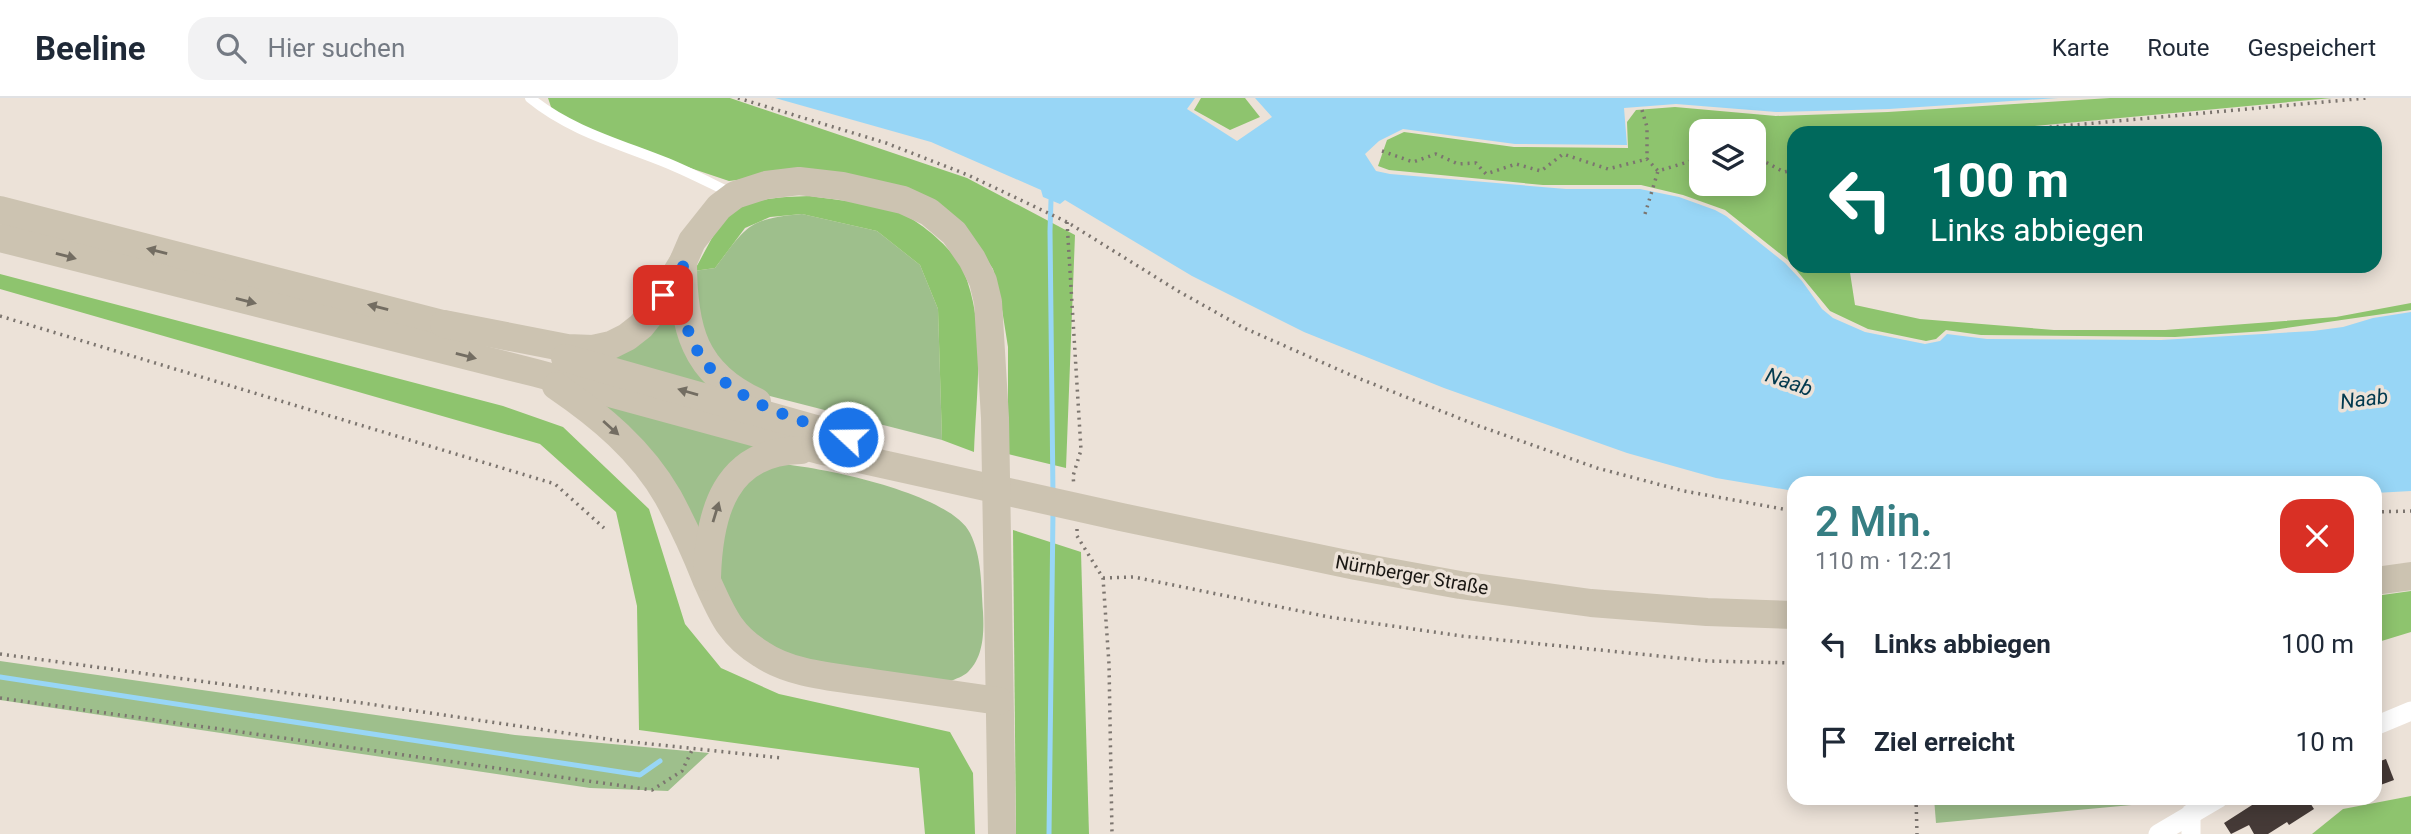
<!DOCTYPE html>
<html lang="de">
<meta charset="utf-8">
<style>
body{margin:0;font-family:Roboto,sans-serif;background:#f2f2f3;color:#1f2937;height:100vh;display:flex;flex-direction:column;font-size:26px;white-space:nowrap}
*{box-sizing:border-box;margin:0}
p{font-size:23px;color:#747a83}
.icon{flex:none;width:38px;height:38px;fill:none;stroke:currentColor;stroke-width:2;stroke-linecap:round;stroke-linejoin:round}
.map{position:relative;flex:1;overflow:hidden}
.side{position:absolute;left:1787px;top:378px;width:595px;height:329px;display:flex;flex-direction:column;background:#fff;border-radius:21px;box-shadow:0 4px 18px #0003}
.side>*{flex:none}
.banner{position:absolute;left:1787px;top:28px;width:595px;height:147px;border-radius:21px;box-shadow:0 4px 18px #0003;background:#00695c;color:#fff;overflow:hidden}
.fabs{position:absolute;left:1689px;top:21px;display:grid;gap:14px}
.fabs a{display:grid;place-items:center;width:77px;height:77px;border-radius:14px;background:#fff;box-shadow:0 4px 18px #0003;font-size:35px}
.pin{position:absolute;display:grid;place-items:center;width:60px;height:60px;color:#fff;margin:-30px;border-radius:14px;box-shadow:0 4px 10px #0006}
.me{position:absolute;width:77px;margin:-38px;rotate:291deg;stroke-linejoin:round;filter:drop-shadow(0 0 5px #0008)}
.turn{display:flex;align-items:center;gap:24px;height:147px;padding:0 28px;font-size:32px}
.turn .icon{width:91px;height:91px;stroke-width:2.5}
.turn b{display:block;font-size:49px;line-height:60px}
.round{display:grid;place-items:center;flex:none;width:74px;height:74px;border-radius:21px;background:#f2f2f3}
.summary{display:flex;align-items:center;justify-content:space-between;height:119px;padding:0 28px}
h1{font-size:42px;font-weight:600;line-height:52px;color:#367e83}
ul{padding:0;list-style:none}
li{display:flex;align-items:center;gap:21px;height:98px;padding:0 28px}
li div{flex:1}
li b{display:block;font-size:26px}
li em{font-style:normal}
header{display:flex;align-items:center;gap:42px;box-sizing:border-box;height:98px;padding:0 35px;background:#fff;border-bottom:2px solid #e0e1e3}
header strong{font-size:33px}
nav{display:flex;gap:38px;margin-inline-start:auto;font-size:24px}
.search{width:490px;height:63px;background:#f2f2f3;display:flex;align-items:center;gap:18px;box-sizing:border-box;padding:0 24px;border-radius:21px;color:#747a83;font-size:26px}
.map>svg:first-child{display:block}
.green{fill:#9ebf8c}
.forest{fill:#8ec46e;fill-rule:evenodd}
.water{fill:#98d6f6}
.lines{fill:none;stroke-linecap:round;stroke-linejoin:round}
.stream{stroke:#98d6f6;stroke-width:5}
.building{fill:#453a37}
.path{stroke:#7c756f;stroke-width:3.5;stroke-dasharray:2 5;stroke-linecap:butt}
.lane{stroke:#fff;stroke-width:10}
.street{stroke:#fff;stroke-width:19}
.secondary{stroke:#ccc3b1;stroke-width:28}
.oneway{fill:#736d62}
.route{stroke:#1a73e8;stroke-width:12;stroke-dasharray:0 21.6}
.labels{text-anchor:middle;dominant-baseline:central;stroke-width:7;stroke-linejoin:round;paint-order:stroke}
.street-label{font-size:19px;fill:#1a1713;stroke:#ece2d8}
.water-label{font-size:21px;font-style:italic;fill:#02394e;stroke:#ece2d8}
</style>
<header>
<strong>Beeline</strong>
<div class="search"><svg class="icon" aria-label="search" viewBox="0 0 24 24"><circle cx="10" cy="10" r="6"/><path d="M15 15l6 6"/></svg>Hier suchen</div>
<nav><a>Karte</a><a>Route</a><a>Gespeichert</a></nav>
</header>
<div class="map">
<svg width="2411" height="736" viewBox="0 0 2411 736">
<rect width="100%" height="100%" fill="#ece2d8"/>
<g class="green">
<path d="M802,116l75,17 43,34 18,44 4,131 -188,-48 -22,-14 -36,-50 -2,-57 21,-3c32,-42 32,-49 87,-54z"/>
<path d="M673,193l41,100 -107,-34z"/>
<path d="M597,302l158,45 -56,97z"/>
<path d="M767,365c43,1 183,29 203,70 12,24 11,52 13,79 1,19 1,45 -15,60 -4,4 -13,7 -19,10l-142,-20 -33,-14 -21,-14 -20,-24 -15,-34 9,-75z"/>
<path d="M0,563l515,74 194,18 -41,38 -78,-3 -590,-88z"/>
<path d="M1934,700h230v4l-228,21z"/>
</g>
<g class="forest">
<path d="M548,0h182l237,80 108,57 -9,233 -58,-14v-107l-8,-50 -7,-28 -22,-33 -149,-66 -93,11 -131,-44 -46,-27z"/>
<path d="M1201,0h44l15,19 -30,13 -36,-20z"/>
<path d="M2110,0h222l-373,35h-165v133h55l6,39 65,14 134,11h111l171,-13 75,-14v7l-145,21 -91,6 -194,-2 -35,-5 -10,9 -10,2 -58,-12 -38,-18 -42,-51 -63,-50 -42,-15 -42,-10h-98l-154,-15 -11,-4 9,-26 17,-8 110,15 114,1 -1,-26 9,-12 39,-3 101,9 112,-4zM1701,33h53v53h-53z"/>
<path d="M810,98c24,4 75,8 95,19 19,10 50,36 58,55 24,56 13,123 11,182l-32,-12 -4,-131 -18,-44 -43,-34 -75,-17 -32,3 -25,11 -30,40 -21,3c9,-15 17,-34 28,-48 20,-26 59,-26 88,-27z"/>
<path d="M0,176l503,132 60,21 86,82 36,115 36,44 58,26 171,38 23,41 2,61h-50l-6,-66 -280,-38 -2,-124 -21,-94 -76,-68 -540,-155z"/>
<path d="M1013,432l68,22 8,282h-73z"/>
<path d="M2411,493v41l-36,11v-47z"/>
<path d="M2411,698v38h-99l31,-25z"/>
</g>
<path class="water" d="M775,0h420l-8,11 50,32 35,-24 -17,-19h803l-169,11 -113,3 -100,-8 -52,4 3,37 -112,-1 -112,-15 -24,12 -14,13 11,17 14,3 176,15h74l39,8 36,13 11,6 59,47 17,18 20,28 11,9 32,14 60,12 15,-3 7,-7 40,5 174,1 152,-9 30,-4 30,-9 38,-6v179l-36,2v-10h-581v8l-78,-13 -89,-25 -183,-65 -140,-56 -112,-56 -127,-76 -5,4 -17,-7 -2,-7 -110,-48z"/>
<g class="lines">
<g class="stream">
<path d="M1051,102l-1,31 3,264"/>
<path d="M0,579l640,98 20,-14"/>
<path d="M1049,736l4,-322"/>
</g>
</g>
<g class="building">
<path d="M2386,661l8,21 -19,7v-24z"/>
<path d="M2263,700h44l7,11 -25,16 -2,-3 -19,12h-14l-5,-9 -18,9 -7,-11z"/>
</g>
<g class="lines">
<g class="path">
<path d="M738,0l148,45 82,32 99,47 111,69 66,37 109,48 126,50 118,42 87,23 110,20"/>
<path d="M1642,12l5,17v32"/>
<path d="M1987,35l380,-35"/>
<path d="M1382,53l31,11 23,-8 22,10 18,-1 10,11 30,-10 25,7 22,-17 45,15 39,-10 11,12 43,-13"/>
<path d="M1754,58l30,16 10,-2"/>
<path d="M1645,116l13,-43"/>
<path d="M1067,124l14,228 -8,26 1,10"/>
<path d="M0,218l555,168 49,44"/>
<path d="M2375,414l36,-1"/>
<path d="M1077,431v7l26,42 6,86 3,170"/>
<path d="M1103,480l31,-1 195,40 133,19 246,25 86,2"/>
<path d="M0,556l362,49 251,37 169,18"/>
<path d="M0,600l652,92 30,-19 11,-23"/>
<path d="M1916,700l1,36"/>
</g>
<path class="lane" d="M530,0c40,33 90,46 137,65 22,9 43,20 64,30"/>
<g class="street">
<path d="M2375,628l36,-15"/>
<path d="M2191,715v21"/>
<path d="M2158,736l61,-36"/>
</g>
<g class="secondary">
<path d="M0,112l462,119"/>
<path d="M0,140l536,135 283,77 302,67 235,49 104,19 131,18 116,9 87,3"/>
<path d="M683,164c0,65 10,111 74,140"/>
<path d="M444,226l123,24 26,1 18,-4 16,-8 14,-11 12,-15 30,-49 9,-21 27,-34 16,-12 31,-10 33,-4 43,5 61,14 26,12 25,21 18,26 11,22 5,21 7,116 7,416"/>
<path d="M565,260l304,86"/>
<path d="M556,288c44,30 85,64 112,111 14,26 27,54 38,82 15,32 22,55 55,75 31,21 75,23 112,29 42,6 84,12 126,18"/>
<path d="M707,479c2,-64 18,-126 94,-127"/>
<path d="M2375,483l36,-5"/>
</g>
</g>
<defs><path id="oneway-solid" d="M-6-.8H1V-3.2L6.5 0L1 3.2V.8H-6Z" transform="scale(1.75)"/></defs>
<g class="oneway">
<use href="#oneway-solid" transform="translate(157 153) rotate(-166)"/>
<use href="#oneway-solid" transform="translate(66 158) rotate(15)"/>
<use href="#oneway-solid" transform="translate(246 203) rotate(14)"/>
<use href="#oneway-solid" transform="translate(378 209) rotate(-166)"/>
<use href="#oneway-solid" transform="translate(466 258) rotate(14)"/>
<use href="#oneway-solid" transform="translate(688 294) rotate(-164)"/>
<use href="#oneway-solid" transform="translate(611 330) rotate(42)"/>
<use href="#oneway-solid" transform="translate(716 414) rotate(-73)"/>
</g>
<g class="lines">
<path class="route" d="M663,197l20,-33c0,25 -2,53 8,76 26,62 100,78 157,99"/>
</g>
<g class="labels">
<g class="street-label">
<text transform="translate(1412 477) rotate(10)">Nürnberger Straße</text>
</g>
<g class="water-label">
<text transform="translate(1789 284) rotate(19)">Naab</text>
<text transform="translate(2364 301) rotate(-7)">Naab</text>
</g>
</g>
</svg>
<div class="fabs">
<a><svg class="icon" aria-label="layers" viewBox="0 0 24 24"><path d="M12 4l9 5-9 5-9-5zM3 14l9 5 9-5"/></svg></a>
</div>
<div class="pin" style="left:663px;top:197px;background:#d93025"><svg class="icon" aria-label="arrive" viewBox="0 0 24 24"><path d="M6 21V4h12l-3 4 3 4H6"/></svg></div>
<svg class="me" style="left:848px;top:339px" viewBox="-20 -20 40 40"><circle r="17" fill="#1a73e8" stroke="#fff" stroke-width="3"/><path d="M0-11L8 9 0 5-8 9z" fill="#fff"/></svg>
<div class="banner">
<div class="turn"><svg class="icon" aria-label="left" viewBox="0 0 24 24"><path d="M17 20v-9H6M10 6l-5 5 5 5"/></svg><div><b>100 m</b>Links abbiegen</div></div>
</div>
<section class="side">
<div class="summary"><div><h1>2 Min.</h1><p>110 m · 12:21</p></div><a class="round" style="background:#d93025;color:#fff"><svg class="icon" aria-label="close" viewBox="0 0 24 24"><path d="M6 6l12 12M18 6L6 18"/></svg></a></div>
<ul>
<li><svg class="icon" aria-label="left" viewBox="0 0 24 24"><path d="M17 20v-9H6M10 6l-5 5 5 5"/></svg><div><b>Links abbiegen</b></div><em>100 m</em></li>
<li><svg class="icon" aria-label="arrive" viewBox="0 0 24 24"><path d="M6 21V4h12l-3 4 3 4H6"/></svg><div><b>Ziel erreicht</b></div><em>10 m</em></li>
</ul>
</section>
</div>
